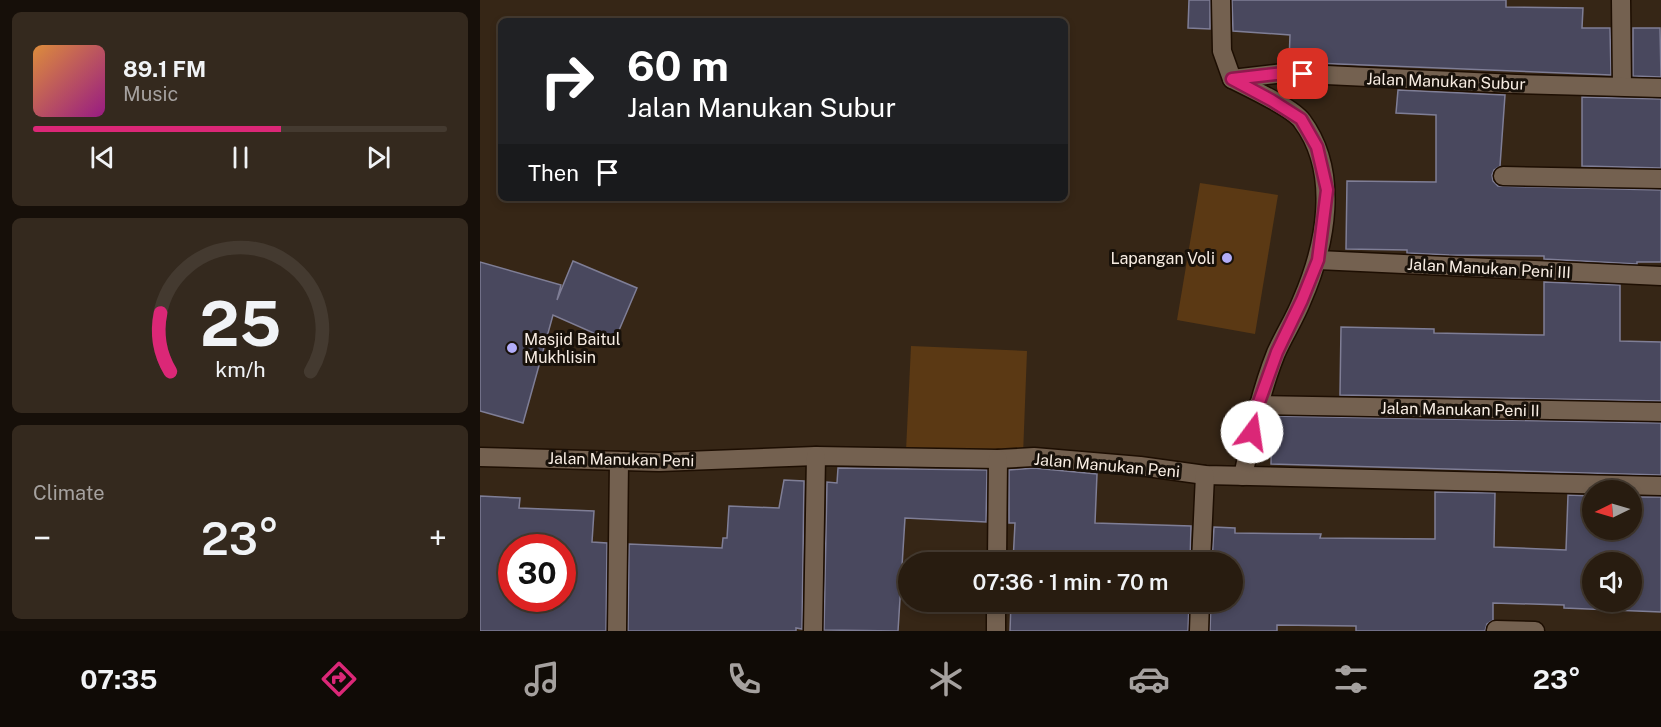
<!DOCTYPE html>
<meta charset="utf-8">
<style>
body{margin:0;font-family:"Public Sans",sans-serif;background:#34291e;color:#f1f3f6;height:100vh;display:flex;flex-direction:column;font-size:22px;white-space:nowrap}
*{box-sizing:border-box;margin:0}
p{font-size:20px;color:#a5a19f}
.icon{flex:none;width:33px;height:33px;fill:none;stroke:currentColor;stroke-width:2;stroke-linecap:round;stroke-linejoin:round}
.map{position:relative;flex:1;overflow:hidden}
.side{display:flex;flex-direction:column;gap:12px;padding:12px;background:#160f09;width:480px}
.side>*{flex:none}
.banner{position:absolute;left:18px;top:18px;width:570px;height:183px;border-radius:9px;box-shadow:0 3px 9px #0003,0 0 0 2px #443a30;background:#202124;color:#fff;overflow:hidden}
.needle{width:39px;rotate:265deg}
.controls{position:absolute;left:1102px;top:480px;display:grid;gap:12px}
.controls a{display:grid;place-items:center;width:60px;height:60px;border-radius:50%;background:#281c10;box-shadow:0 3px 9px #0003,0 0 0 2px #443a30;font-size:30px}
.speed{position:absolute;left:18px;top:534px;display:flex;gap:12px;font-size:30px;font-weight:700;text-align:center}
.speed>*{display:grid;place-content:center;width:78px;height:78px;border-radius:50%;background:#281c10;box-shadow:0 3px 9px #0003,0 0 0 2px #443a30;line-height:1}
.speed .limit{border:9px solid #d22;background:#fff;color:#111}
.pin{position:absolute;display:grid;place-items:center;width:51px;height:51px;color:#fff;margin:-26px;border-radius:12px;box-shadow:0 3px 9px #0006}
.me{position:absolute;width:66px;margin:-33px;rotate:14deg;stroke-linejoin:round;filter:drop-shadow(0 0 4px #0008)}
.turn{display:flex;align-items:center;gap:21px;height:126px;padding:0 30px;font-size:27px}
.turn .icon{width:78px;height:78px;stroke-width:2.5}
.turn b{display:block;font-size:42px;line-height:51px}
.then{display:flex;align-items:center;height:57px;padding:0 30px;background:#0003;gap:12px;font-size:22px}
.big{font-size:45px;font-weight:600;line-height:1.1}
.side .widget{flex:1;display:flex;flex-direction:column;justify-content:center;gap:9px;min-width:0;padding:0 21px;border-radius:9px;background:#34291e}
.side .dial{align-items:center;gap:0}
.dial svg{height:156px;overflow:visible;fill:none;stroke:#443a30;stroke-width:7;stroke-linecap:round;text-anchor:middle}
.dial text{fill:#f1f3f6;stroke:none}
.song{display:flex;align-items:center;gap:18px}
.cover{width:72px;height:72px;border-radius:9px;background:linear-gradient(135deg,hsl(30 70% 55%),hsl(310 70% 35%))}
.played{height:6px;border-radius:3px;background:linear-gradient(90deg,#db2777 60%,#443a30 60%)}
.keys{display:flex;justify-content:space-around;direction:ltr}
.heat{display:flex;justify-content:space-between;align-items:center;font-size:33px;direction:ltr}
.trip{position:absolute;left:418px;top:552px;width:345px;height:60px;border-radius:30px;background:#281c10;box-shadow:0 3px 9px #0003,0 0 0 2px #443a30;font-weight:600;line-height:60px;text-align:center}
.dock{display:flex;height:96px;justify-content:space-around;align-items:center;background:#100b06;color:#a5a19f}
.dock .icon{width:42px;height:42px}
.dock .selected{color:#db2777}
.dock b{font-size:27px;color:#f1f3f6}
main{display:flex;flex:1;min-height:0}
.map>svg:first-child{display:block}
</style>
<main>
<section class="side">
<div class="widget">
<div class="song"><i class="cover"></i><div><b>89.1 FM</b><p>Music</p></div></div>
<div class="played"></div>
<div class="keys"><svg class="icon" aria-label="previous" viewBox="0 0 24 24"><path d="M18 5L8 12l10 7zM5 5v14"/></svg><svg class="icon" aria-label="pause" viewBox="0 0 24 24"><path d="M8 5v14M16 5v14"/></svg><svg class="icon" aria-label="next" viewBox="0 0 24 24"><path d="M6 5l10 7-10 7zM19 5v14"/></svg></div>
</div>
<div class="widget dial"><svg viewBox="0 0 100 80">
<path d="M14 69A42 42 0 1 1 86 69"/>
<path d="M14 69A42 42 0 0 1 9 39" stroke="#db2777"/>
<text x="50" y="56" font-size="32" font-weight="700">25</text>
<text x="50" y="72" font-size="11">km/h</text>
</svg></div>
<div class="widget"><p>Climate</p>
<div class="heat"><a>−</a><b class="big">23°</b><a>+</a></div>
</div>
</section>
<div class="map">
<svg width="1181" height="631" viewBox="0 0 1181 631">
<rect width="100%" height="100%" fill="#362616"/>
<g fill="#5b3914">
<polygon points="720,183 798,195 775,334 697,320"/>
<polygon points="431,346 547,351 543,455 426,451"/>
</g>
<g fill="#49485e" stroke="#7f7e96" stroke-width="1.5" fill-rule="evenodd">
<polygon points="709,0 730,0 730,29 708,28"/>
<polygon points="752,0 1026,0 1026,7 1103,8 1102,28 1130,28 1131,75 809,62 810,35 753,31"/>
<polygon points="1153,28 1180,28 1181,77 1153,76"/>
<polygon points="918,90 1025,95 1020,166 1014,170 1012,175 1013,181 1018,186 1181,190 1181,262 1157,262 1157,264 1064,259 1064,256 969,255 927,253 927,250 866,249 867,181 956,182 956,115 916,113"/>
<polygon points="1102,97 1181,99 1181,168 1102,166"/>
<polygon points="93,261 157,288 134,342 73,315 43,423 0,411 0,262 81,285 77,300"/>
<polygon points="1064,282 1140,285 1140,341 1181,342 1181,401 860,395 861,327 954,329 954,333 1064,335"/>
<polygon points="792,416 1181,423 1181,475 791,464"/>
<polygon points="358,468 507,470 506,522 425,518 418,631 344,630 347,482 357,483"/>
<polygon points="554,468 617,474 615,523 711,526 710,562 533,562 535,523 529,523 529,470"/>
<polygon points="304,480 324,481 322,629 316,628 316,631 148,631 149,544 242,548 243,538 247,538 249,506 299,508"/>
<path d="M955,492L1015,493L1014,547L1086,550L1088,495L1113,496V530H1152V497H1181V612L1084,608V605L1013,603V620L1007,624L1005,631H876V626L797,625V631H730L731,602H753V562H732L734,527L755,528V533L841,534L840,538L955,539ZM1113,562H1152V602H1113Z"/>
<path d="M0,496L40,498L39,508L114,511L112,542L127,543L126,631H0ZM32,548H82V598H32Z"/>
<polygon points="531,602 709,602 708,631 530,631"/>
</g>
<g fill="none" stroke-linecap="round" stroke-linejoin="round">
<g stroke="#1d0e02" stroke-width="21">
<polyline id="lane" points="1016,630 1055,631"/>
</g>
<g stroke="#1d0e02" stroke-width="21">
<g id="street">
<path d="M741,0L742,51L752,79C768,87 813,108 822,121C860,172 846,245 822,300C815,318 804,335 796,353C780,393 772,434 763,476"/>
<polyline points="1141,0 1142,86"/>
<polyline points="752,79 804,73 1036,84 1181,88"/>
<polyline points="1023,176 1181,179"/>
<polyline points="838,260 1181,276"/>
<polyline points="778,405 1181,412"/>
<polyline points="0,457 179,462 336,456 518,459 554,457 660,466 725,475 1181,486"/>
<polyline points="517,562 518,459"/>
<polyline points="721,562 725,475"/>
<polyline points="137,631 139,461"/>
<polyline points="333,631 336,456"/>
<polyline points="516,631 516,602"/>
<polyline points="719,631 720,602"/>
</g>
</g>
<use href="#lane" stroke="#746150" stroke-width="18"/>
<use href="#street" stroke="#746150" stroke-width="18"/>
</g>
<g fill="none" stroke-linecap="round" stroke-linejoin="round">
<g stroke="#8e194d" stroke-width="15">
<polyline id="route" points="772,432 778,405 797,352 822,300 838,260 847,190 837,147 821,119 791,100 752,79 804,73 823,74"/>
</g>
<use href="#route" stroke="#db2777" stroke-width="10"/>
</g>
<g fill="#b2adf9" stroke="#18110a" stroke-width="2">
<circle cx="747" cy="258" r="6"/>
<circle cx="32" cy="348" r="6"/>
</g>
<g text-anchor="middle" stroke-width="6" stroke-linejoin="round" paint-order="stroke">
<g font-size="16" fill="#f8ede3" stroke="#18110a">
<text transform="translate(966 81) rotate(2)" y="6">Jalan Manukan Subur</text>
<text transform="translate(1009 268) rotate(3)" y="6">Jalan Manukan Peni III</text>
<text transform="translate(980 409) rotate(1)" y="6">Jalan Manukan Peni II</text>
<text transform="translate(141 459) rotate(1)" y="6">Jalan Manukan Peni</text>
<text transform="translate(627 465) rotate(5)" y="6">Jalan Manukan Peni</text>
</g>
<g font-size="16" fill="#f8ede3" stroke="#18110a" text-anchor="end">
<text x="735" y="264">Lapangan Voli</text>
<text x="44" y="345" text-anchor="start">Masjid Baitul<tspan x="44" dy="18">Mukhlisin</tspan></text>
</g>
</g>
</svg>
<div class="controls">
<a><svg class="needle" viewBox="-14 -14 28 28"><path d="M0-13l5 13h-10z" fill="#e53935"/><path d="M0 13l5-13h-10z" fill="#a5a19f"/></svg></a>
<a><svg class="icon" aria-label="sound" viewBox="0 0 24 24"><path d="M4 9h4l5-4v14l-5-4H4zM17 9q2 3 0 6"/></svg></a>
</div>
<div class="speed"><div class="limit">30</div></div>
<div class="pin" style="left:823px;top:74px;background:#d93025"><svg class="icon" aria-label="arrive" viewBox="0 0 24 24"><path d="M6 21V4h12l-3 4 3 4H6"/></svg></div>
<svg class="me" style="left:772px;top:432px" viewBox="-20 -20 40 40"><circle r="19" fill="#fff"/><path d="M0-13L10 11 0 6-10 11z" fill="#db2777"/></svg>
<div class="trip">07:36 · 1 min · 70 m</div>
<div class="banner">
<div class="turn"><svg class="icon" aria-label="right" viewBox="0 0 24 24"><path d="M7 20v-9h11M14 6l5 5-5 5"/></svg><div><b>60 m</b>Jalan Manukan Subur</div></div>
<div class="then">Then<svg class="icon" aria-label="arrive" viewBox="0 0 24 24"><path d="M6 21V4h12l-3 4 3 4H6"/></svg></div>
</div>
</div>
</main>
<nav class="dock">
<b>07:35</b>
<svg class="icon selected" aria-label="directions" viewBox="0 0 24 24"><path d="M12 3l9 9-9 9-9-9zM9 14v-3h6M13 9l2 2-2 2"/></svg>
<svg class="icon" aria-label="music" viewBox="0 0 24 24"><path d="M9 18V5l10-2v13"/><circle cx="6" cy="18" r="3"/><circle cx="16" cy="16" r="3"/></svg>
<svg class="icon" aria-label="phone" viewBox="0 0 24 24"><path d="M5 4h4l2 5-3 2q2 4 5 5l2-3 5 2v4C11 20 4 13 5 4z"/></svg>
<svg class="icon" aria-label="climate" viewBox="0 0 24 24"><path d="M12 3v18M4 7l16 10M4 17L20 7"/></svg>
<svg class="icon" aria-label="car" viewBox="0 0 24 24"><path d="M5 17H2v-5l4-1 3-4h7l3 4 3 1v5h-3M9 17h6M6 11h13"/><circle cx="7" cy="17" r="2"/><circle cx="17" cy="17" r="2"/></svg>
<svg class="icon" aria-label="filters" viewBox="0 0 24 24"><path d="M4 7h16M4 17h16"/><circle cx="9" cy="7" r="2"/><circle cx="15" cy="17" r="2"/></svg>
<b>23°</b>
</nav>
